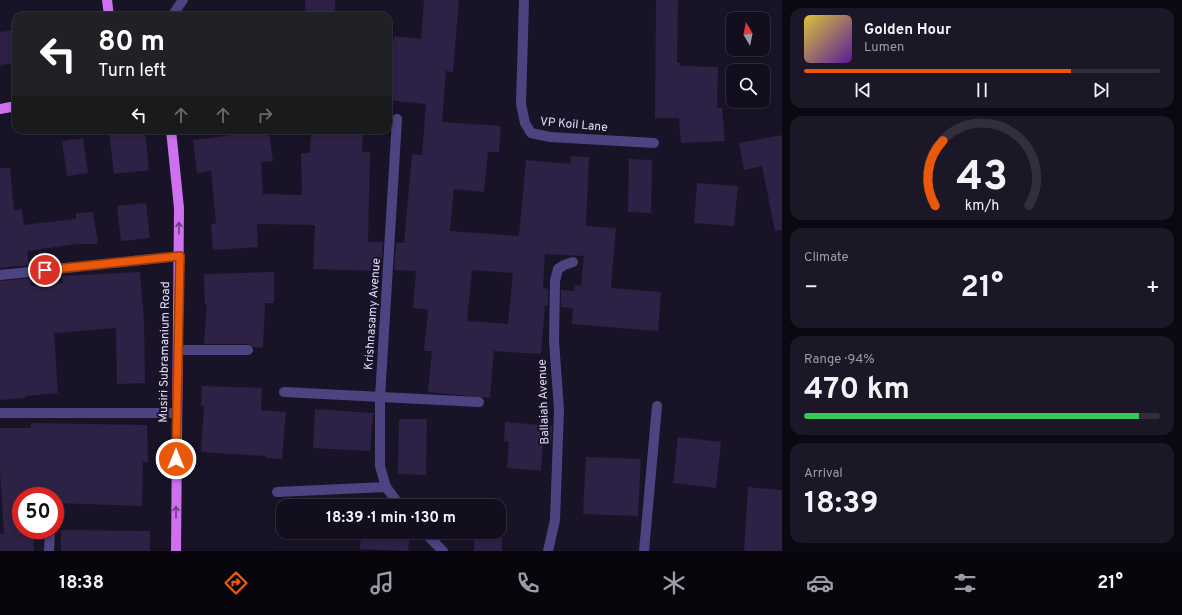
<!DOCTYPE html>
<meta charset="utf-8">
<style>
body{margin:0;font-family:Overpass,sans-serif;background:#1c1726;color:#f1f3f6;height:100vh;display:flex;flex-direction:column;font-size:15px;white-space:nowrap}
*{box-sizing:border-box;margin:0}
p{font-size:13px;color:#9d9ca4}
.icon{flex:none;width:22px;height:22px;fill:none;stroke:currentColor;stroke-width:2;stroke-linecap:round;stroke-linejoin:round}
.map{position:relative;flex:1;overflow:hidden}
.drawer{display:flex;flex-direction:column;gap:8px;padding:8px;background:#0a0810;width:400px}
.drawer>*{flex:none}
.top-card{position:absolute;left:12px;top:12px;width:380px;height:122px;border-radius:12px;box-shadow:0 2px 6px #0003,0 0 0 1px #322e3b;background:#202124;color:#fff;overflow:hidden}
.needle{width:26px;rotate:350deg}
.buttons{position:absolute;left:726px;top:12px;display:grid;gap:8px}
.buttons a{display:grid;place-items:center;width:44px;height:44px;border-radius:8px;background:#130e1d;box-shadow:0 2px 6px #0003,0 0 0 1px #322e3b;font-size:20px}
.speed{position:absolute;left:12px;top:487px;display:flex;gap:8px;font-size:20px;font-weight:700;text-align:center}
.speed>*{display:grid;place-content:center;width:52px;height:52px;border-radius:50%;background:#130e1d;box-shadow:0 2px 6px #0003,0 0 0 1px #322e3b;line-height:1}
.speed .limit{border:6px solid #d22;background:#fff;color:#111}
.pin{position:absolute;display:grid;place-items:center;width:34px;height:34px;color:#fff;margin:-17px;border:2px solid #fff;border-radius:50%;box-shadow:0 1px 4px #0007}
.me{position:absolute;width:44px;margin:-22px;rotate:0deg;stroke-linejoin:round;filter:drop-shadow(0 0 3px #0008)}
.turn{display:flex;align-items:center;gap:14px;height:84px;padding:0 20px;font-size:18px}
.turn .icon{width:52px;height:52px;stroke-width:2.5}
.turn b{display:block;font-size:28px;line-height:34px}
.lanes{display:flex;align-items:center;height:38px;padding:0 20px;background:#0003;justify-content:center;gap:20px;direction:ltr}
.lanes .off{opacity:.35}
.big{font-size:30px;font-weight:700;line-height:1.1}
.drawer .widget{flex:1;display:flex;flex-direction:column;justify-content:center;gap:6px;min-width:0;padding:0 14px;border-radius:12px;background:#1c1726}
.drawer .dial{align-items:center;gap:0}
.dial svg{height:104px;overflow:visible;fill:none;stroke:#322e3b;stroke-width:7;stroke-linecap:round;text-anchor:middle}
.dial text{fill:#f1f3f6;stroke:none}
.song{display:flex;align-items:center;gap:12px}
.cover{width:48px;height:48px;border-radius:6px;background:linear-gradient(135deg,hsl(50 70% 55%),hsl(270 70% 35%))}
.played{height:4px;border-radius:2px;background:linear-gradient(90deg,#ea580c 75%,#322e3b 75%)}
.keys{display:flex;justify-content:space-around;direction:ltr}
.heat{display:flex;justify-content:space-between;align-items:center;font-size:22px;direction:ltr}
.charge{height:6px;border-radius:3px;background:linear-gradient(90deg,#34c759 94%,#322e3b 0)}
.trip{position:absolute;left:276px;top:499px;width:230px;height:40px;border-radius:12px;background:#130e1d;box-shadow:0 2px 6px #0003,0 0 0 1px #322e3b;font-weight:700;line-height:40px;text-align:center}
.tab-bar{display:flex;height:64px;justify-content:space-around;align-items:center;background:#08060c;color:#9d9ca4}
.tab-bar .icon{width:28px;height:28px}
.tab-bar .on{color:#ea580c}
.tab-bar b{font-size:18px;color:#f1f3f6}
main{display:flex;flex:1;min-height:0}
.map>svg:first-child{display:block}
</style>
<main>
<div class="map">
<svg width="782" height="551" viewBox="0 0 782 551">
<rect width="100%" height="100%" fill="#191327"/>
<g fill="#2d2146" fill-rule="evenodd">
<polygon points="305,0 335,0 335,16 306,16"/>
<path d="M424,0H459L453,72L446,71L442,122L501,126L499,152H488L484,192L454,189L450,231L519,236L526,160L570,164L571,156L589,157L586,226L616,228L611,288L661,292L658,331L572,324L573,308L561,307V290L574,291L575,285L581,286L584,256L545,254L543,288L548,289V306L545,305L541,354L494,351L490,398L428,392L432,351H424L428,310L413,308L416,271L394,270L396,243H404L412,154L422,155L426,104L388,100L394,36L421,39ZM472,270L513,273L508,324L467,321Z"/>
<polygon points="656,0 678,0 677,63 680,63 680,66 718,67 717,108 722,108 725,141 681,143 679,118 655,118"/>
<polygon points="16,30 16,63 0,65 0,32"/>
<polygon points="126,130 145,130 149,170 114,174 109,132"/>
<polygon points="269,130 273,161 261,162 263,194 302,195 301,153 310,153 311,130 363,130 362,152 370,152 368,242 383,242 381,271 313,269 315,225 257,224 258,247 213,250 211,224 216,224 211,171 197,173 193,140"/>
<polygon points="782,135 782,230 775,231 762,166 744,170 739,143"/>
<polygon points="83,138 88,173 67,176 62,141"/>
<polygon points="629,159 652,160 651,213 628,212"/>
<polygon points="0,168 10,168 14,210 22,209 24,225 76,219 76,213 93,212 98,244 78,244 27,251 29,265 0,268"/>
<polygon points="697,183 738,186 734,226 694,223"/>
<polygon points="146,203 150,238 121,241 117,206"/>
<polygon points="140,272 144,321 145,383 117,384 116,328 54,333 58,393 26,396 26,398 0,400 0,281 30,278 31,286 63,283 62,276"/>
<polygon points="274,272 274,303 265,303 263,348 254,347 248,344 204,344 207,305 205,305 204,274"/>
<polygon points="202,386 262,388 261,410 286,412 282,459 265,458 266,456 201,452 204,406 201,406"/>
<polygon points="315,409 373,413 370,451 313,448"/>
<polygon points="399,419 427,419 426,475 398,474"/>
<polygon points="505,422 552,426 551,445 543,444 541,471 507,468 509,442 504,441"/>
<polygon points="31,423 147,425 148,462 143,462 142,506 55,503 55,496 21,496 21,533 33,532 34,551 0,551 0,534 4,534 0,471 0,428 31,428"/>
<polygon points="678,437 721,442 716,488 673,483"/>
<polygon points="586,457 641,459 638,516 583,514"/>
<polygon points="748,487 782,490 782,551 744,551"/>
<polygon points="61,530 150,531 150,551 61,551"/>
<polygon points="361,532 410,532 408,551 360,549"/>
<rect x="474" y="532" width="28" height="19"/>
</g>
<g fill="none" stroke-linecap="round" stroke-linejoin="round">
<g stroke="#4d4381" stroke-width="10">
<polyline points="524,0 521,104 525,123 531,133 550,137 654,143"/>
<polyline points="172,16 183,0"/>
<polyline points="397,119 380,397 380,466 386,487 400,506"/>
<polyline points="0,275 180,256"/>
<polyline points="178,350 248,350"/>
<polyline points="284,392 479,402"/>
<polyline points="0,413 176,413"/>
<polyline points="277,492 386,487"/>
<polyline points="424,532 443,551"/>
<polyline points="49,551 50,530"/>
<polyline points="548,551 555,520 559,410 554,341 555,281 558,269 564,265 573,262"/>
<polyline points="644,551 657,406"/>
</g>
<g stroke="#ce71ef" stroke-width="10">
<polyline points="107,0 109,16"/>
<polyline points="0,109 16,106"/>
<polyline points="171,130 179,208 176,551"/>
</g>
</g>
<defs><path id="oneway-shaft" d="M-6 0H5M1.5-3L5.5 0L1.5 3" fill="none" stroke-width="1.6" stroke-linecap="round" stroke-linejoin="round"/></defs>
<g stroke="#6a3d81">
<use href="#oneway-shaft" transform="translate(179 228) rotate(-90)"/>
<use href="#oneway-shaft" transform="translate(176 512) rotate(-90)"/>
</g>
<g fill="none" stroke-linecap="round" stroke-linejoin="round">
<g stroke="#983908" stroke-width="10">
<polyline id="route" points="45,270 180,256 176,459"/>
</g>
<use href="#route" stroke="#ea580c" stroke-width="7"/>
</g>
<g text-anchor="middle" stroke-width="4" stroke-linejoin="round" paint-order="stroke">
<g font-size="12" fill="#e4ddfb" stroke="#191327">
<text transform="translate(574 124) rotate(5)" y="4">VP Koil Lane</text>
<text transform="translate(372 314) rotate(-86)" y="4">Krishnasamy Avenue</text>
<text transform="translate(164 352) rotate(-89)" y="4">Musiri Subramanium Road</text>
<text transform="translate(543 402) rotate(-92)" y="4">Ballaiah Avenue</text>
</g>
</g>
</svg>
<div class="buttons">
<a><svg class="needle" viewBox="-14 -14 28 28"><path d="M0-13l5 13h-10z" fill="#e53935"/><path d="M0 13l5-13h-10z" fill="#9d9ca4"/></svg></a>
<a><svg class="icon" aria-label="search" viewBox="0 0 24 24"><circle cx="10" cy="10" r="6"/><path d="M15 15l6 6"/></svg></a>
</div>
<div class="speed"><div class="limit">50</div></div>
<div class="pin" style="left:45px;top:270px;background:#d93025"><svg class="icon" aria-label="arrive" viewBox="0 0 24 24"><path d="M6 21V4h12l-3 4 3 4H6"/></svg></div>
<svg class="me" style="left:176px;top:459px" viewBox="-20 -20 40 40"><circle r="17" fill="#ea580c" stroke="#fff" stroke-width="3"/><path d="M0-11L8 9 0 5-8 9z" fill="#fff"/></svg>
<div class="trip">18:39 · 1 min · 130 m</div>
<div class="top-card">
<div class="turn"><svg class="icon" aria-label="left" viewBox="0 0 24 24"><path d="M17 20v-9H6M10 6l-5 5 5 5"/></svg><div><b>80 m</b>Turn left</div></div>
<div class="lanes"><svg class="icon" aria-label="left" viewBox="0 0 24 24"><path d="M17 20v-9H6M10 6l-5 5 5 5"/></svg><svg class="icon off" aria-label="ahead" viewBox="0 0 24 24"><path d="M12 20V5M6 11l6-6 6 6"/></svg><svg class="icon off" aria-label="ahead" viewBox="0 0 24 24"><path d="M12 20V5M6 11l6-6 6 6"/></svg><svg class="icon off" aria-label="right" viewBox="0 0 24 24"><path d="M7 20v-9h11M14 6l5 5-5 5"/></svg></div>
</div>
</div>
<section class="drawer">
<div class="widget">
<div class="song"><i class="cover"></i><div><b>Golden Hour</b><p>Lumen</p></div></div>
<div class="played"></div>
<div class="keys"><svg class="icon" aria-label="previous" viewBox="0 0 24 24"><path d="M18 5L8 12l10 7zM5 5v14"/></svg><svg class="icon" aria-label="pause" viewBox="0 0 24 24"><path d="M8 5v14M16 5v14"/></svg><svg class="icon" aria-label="next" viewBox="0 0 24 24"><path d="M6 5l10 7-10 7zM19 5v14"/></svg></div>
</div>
<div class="widget dial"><svg viewBox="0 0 100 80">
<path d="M14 69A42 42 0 1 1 86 69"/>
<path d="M14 69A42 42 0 0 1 20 19" stroke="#ea580c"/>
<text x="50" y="56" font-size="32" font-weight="700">43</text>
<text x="50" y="72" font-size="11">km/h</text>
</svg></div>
<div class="widget"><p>Climate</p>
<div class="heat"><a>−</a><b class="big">21°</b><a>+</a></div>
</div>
<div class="widget"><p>Range · 94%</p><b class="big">470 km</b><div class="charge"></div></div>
<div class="widget"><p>Arrival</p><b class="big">18:39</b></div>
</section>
</main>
<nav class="tab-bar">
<b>18:38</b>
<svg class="icon on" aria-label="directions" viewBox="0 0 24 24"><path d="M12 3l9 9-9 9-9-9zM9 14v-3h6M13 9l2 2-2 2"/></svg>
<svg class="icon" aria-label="music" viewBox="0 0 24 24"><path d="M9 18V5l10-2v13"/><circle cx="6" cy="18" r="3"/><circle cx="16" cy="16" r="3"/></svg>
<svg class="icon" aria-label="phone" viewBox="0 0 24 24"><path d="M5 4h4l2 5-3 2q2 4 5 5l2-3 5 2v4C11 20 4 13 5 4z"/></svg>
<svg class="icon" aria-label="climate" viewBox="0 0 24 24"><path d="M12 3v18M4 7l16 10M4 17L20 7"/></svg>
<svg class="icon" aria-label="car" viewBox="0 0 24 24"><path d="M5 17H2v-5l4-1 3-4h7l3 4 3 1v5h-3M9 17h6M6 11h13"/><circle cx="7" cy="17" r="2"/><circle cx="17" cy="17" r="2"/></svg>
<svg class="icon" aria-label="filters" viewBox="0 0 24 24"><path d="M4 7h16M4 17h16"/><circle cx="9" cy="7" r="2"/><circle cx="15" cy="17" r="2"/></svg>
<b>21°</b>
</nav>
